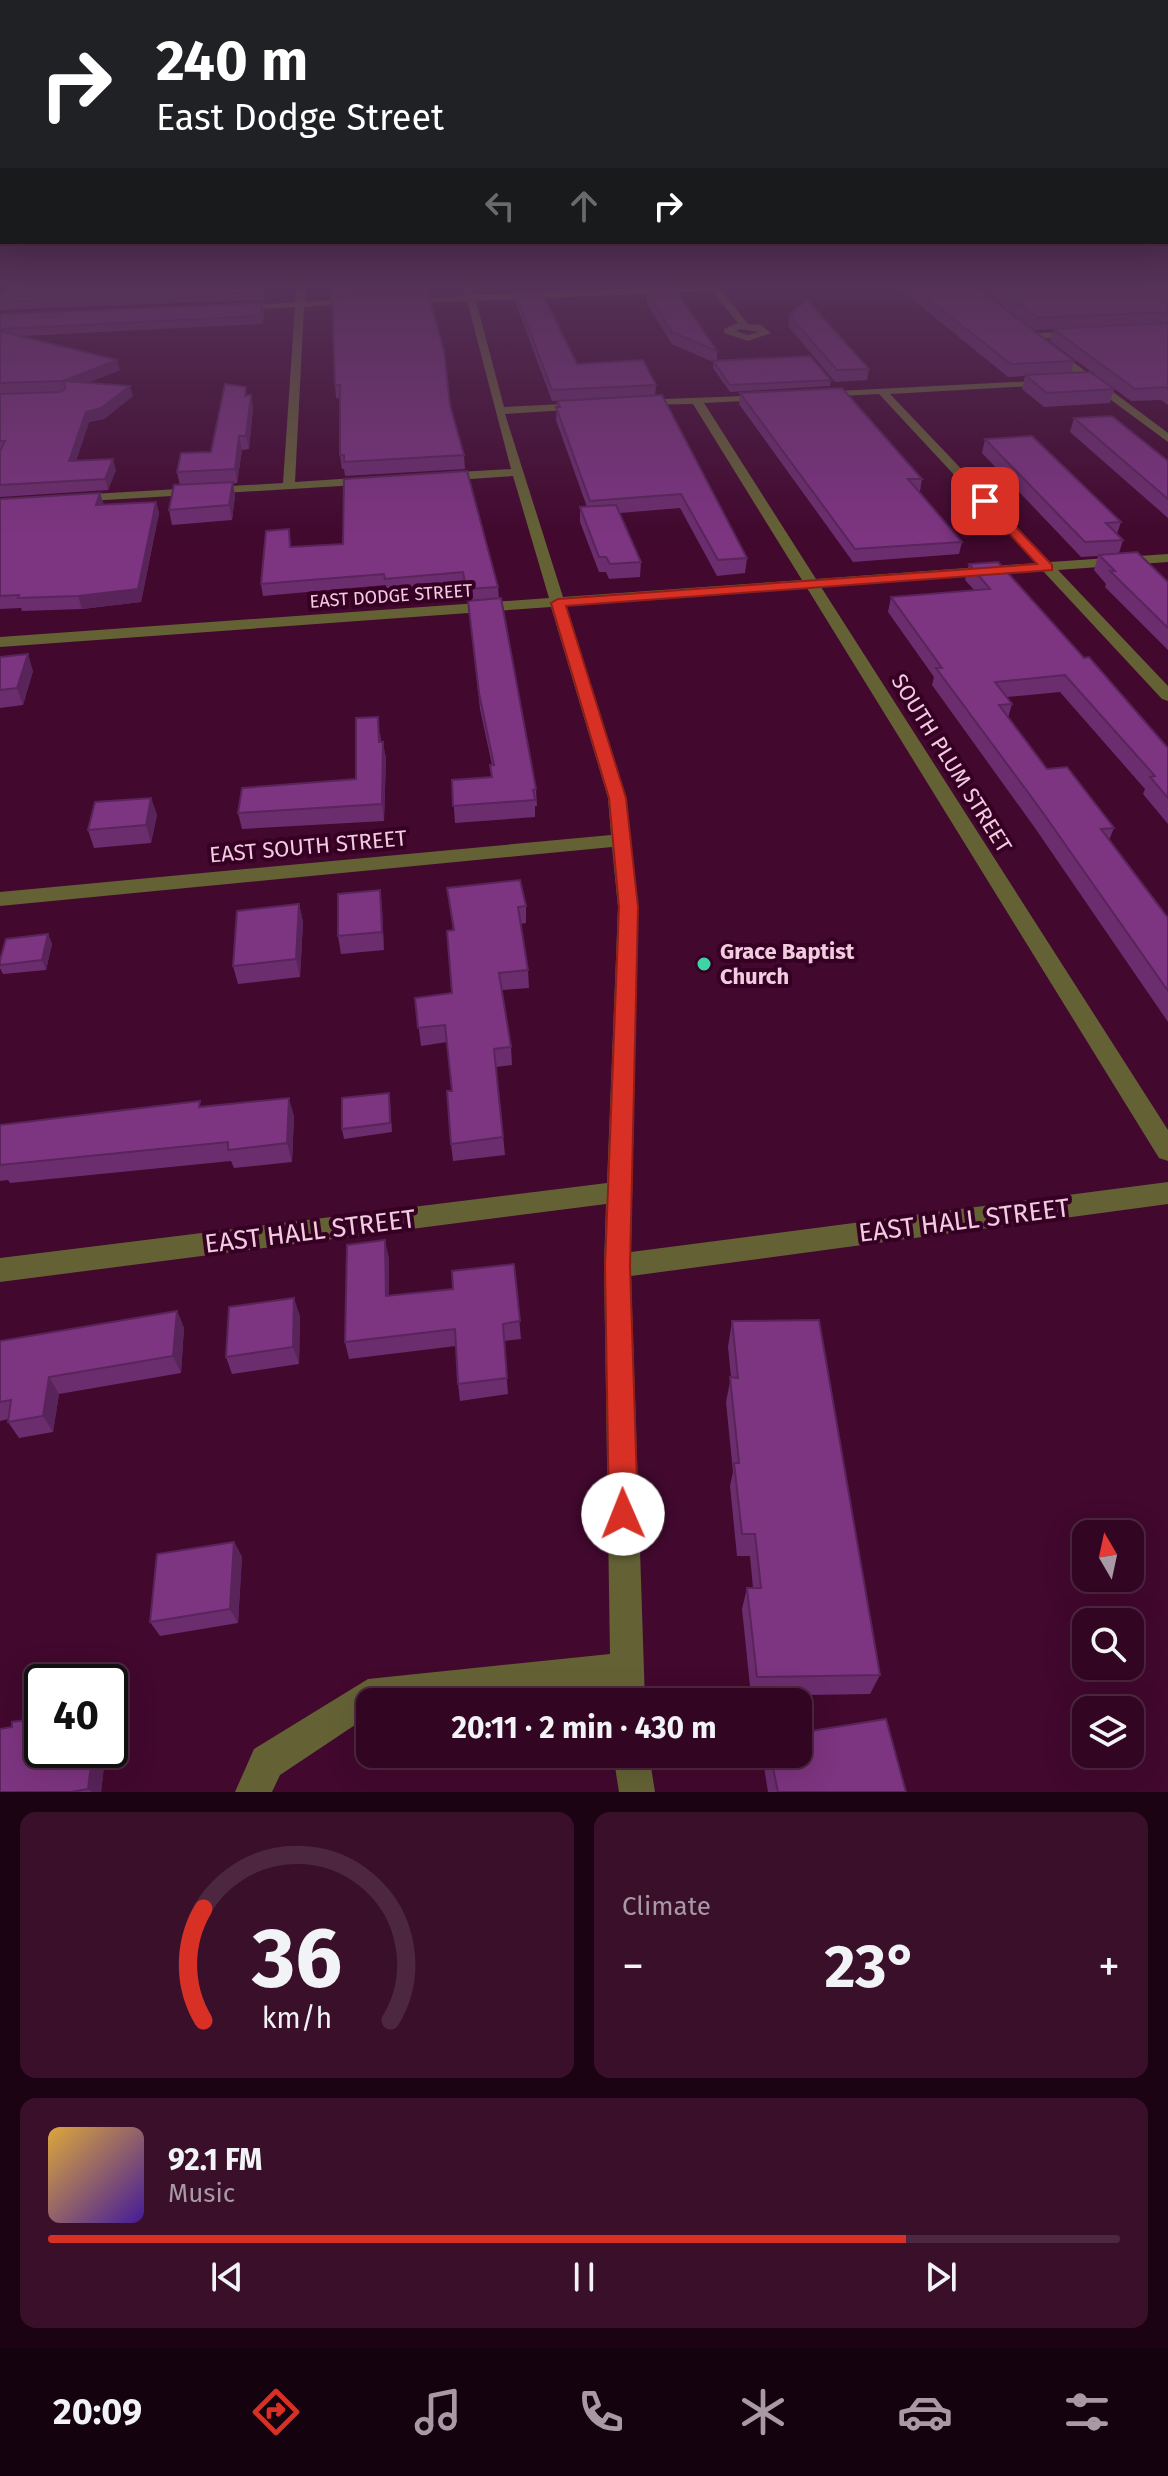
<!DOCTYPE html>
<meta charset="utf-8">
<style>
body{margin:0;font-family:"Fira Sans",sans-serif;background:#3a0f2a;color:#f1f3f6;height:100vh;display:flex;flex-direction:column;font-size:30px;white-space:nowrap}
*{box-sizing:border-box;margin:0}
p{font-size:26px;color:#a899a5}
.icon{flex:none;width:44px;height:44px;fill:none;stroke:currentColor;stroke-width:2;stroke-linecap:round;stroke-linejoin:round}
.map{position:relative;height:1792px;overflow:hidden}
.details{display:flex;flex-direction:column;gap:20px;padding:20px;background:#1c0313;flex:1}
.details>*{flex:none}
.guide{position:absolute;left:0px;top:0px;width:1168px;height:244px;box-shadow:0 8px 32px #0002,0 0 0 2px #4d2740;background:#202124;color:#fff;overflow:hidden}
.needle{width:52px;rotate:351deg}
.fabs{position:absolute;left:1072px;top:1520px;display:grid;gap:16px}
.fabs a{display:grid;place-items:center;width:72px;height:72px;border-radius:16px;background:#320622;box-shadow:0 8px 32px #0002,0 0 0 2px #4d2740;font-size:40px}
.speed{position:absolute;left:24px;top:1664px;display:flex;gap:16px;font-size:40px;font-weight:700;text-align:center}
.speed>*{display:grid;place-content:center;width:104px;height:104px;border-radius:50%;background:#320622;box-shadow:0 8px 32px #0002,0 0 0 2px #4d2740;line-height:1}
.speed .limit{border:4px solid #111;border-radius:12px;background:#fff;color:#111}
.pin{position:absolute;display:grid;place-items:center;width:68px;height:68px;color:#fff;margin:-34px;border-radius:16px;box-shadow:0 4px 12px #0006}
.me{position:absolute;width:88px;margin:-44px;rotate:359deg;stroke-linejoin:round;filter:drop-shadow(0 0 6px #0008)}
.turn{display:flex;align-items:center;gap:28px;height:168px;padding:0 24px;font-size:36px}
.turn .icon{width:104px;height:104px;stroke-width:2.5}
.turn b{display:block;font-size:56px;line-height:68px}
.lanes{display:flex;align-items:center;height:76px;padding:0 24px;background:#0003;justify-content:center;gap:40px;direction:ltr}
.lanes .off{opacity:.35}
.big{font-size:60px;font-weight:700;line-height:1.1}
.details .tile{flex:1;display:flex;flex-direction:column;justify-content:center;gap:12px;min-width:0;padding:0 28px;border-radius:16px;background:#3a0f2a}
.details .dial{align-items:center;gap:0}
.dial svg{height:208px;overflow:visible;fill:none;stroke:#4d2740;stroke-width:7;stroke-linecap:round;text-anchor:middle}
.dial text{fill:#f1f3f6;stroke:none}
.song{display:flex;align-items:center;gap:24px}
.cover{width:96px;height:96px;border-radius:12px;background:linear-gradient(135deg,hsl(40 70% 55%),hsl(260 70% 35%))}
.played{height:8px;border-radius:4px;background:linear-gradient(90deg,#d93025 80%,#4d2740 80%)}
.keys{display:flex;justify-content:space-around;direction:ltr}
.heat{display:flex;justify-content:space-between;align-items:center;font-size:44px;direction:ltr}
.details .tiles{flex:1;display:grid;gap:20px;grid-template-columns:1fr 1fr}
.tile:last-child{grid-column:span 2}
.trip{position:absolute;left:356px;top:1688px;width:456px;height:80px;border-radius:16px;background:#320622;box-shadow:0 8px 32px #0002,0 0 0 2px #4d2740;font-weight:700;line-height:80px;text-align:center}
.menu{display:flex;height:128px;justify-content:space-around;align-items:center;background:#14020e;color:#a899a5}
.menu .icon{width:56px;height:56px}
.menu .selected{color:#d93025}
.menu b{font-size:36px;color:#f1f3f6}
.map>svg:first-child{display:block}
</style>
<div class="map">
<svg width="1168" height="1792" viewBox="0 0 1168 1792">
<rect width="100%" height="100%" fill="#42082e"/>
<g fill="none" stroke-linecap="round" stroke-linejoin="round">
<g fill="#646235" fill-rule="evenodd">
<polygon points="297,285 305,285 305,301 358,299 363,302 304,307 295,482 370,477 376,481 374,484 71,502 69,499 75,495 283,483 295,307 239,310 234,307 295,302"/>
<path d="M463,285H471L474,295L717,285L748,324L761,325L771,333L748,341L724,333V329L738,323L712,291L476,301L504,407L582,403L588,406L582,409L505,414L563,597L802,580L693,404L634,405L633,403L638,400L770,395L771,397L766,400L704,403L816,579L1036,563L879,394L822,397L817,394L818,392L1054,380V384L1050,385L890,394L1050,562L1168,554V562L1058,570L1168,686V701L1162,699L1043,571L821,587L1168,1130V1161L1159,1158L807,588L566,606L626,798L638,907L631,1252L1168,1182V1204L631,1276L645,1702H611L610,1688L476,1702H370V1715L280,1775L272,1792H235L254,1749L368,1679L610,1654L604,1266L606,1204L0,1282V1258L607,1183L618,907L612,847L0,906V892L611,835L608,798L551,607L0,647V637L549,598L513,476L442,481L436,477L442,473L511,469L467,301L402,304L397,301L465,296ZM740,329L759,332L748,335L736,331Z"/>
<polygon points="1079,332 1076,337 1032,339 1027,336 1032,333"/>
<polygon points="1049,350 1057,350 1168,433 1168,442 1049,354"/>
<polygon points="613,1754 649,1754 655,1792 619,1792"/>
</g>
</g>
<g fill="#6c2d6f">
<polygon points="266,285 265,300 0,310 0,295"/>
<polygon points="426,285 450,405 464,455 465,469 345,476 344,469 342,469 340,455 340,398 336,398 335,385 332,288"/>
<polygon points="509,285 536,285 536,289 511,290"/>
<polygon points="895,285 973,285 1074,361 1071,373 1114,389 1110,403 1044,407 1022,389 1025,376 1008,377"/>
<polygon points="975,285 1168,285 1168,405 1161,400 1131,401 1050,341 1053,329 1035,330"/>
<polygon points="515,292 577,364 656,385 655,396 747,558 745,573 717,576 680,508 620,513 641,562 640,577 609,579 606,572 599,572 580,522 580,507 587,507 556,420 557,401 552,401 515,301"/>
<polygon points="647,292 717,351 717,361 831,380 830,386 730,392 713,368 713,362 672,344 647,304"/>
<polygon points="264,311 263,324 22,336 120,370 87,383 133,396 104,419 89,422 76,461 116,470 108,490 0,497 0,314"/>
<polygon points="789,315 869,369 867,380 835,382 788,326"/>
<polygon points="740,393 922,479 920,491 918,491 962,542 959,554 853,562 739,404"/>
<polygon points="251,395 253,408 249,449 242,450 237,483 233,483 235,496 232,520 172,525 169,510 180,485 177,472 211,452 247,396"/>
<polygon points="1074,418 1168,461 1168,518 1070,432"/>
<polygon points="985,439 1121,522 1117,534 1123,540 1119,553 1168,582 1168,650 1105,587 1106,584 1094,570 1098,556 1081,557 982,453"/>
<polygon points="344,479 498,587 499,599 536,789 537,806 535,806 535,817 455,823 452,780 491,777 492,765 480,709 468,601 466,601 464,583 386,590 386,585 263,596 261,584 289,529 291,547 343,544"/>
<polygon points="0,499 103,505 156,502 159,513 141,602 82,609 22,611 21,608 0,609"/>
<polygon points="969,564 1084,658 1168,748 1168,824 1143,794 1145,789 1060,692 1007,697 1012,704 1008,718 1047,769 1114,828 1109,840 1168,918 1168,1022 1035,828 932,685 934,677 888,612 891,597 974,590 965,580"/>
<polygon points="0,657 33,671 23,705 0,708"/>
<polygon points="380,733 381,742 386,758 384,821 242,829 238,813 356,779"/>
<polygon points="151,798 157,815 151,843 94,848 88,830"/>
<polygon points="447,888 526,906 526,923 520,924 528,970 529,988 502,990 511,1047 512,1065 496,1067 505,1155 453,1161 451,1144 452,1091 447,1042 421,1046 415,998 452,993 453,930"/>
<polygon points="299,904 303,922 300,977 238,984 233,966"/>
<polygon points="382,908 384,950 341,954 338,936"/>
<polygon points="48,934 52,944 46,970 3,974 0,968 0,960"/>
<polygon points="390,1102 392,1132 344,1139 342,1129"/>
<polygon points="202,1107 294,1116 292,1162 234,1168 231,1161 10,1183 8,1180 0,1181 0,1125"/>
<polygon points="389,1258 389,1296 453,1289 514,1264 521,1339 504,1341 508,1394 460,1401 458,1384 456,1346 349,1359 345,1342"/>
<polygon points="177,1311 184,1328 181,1373 59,1394 53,1432 19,1438 8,1422 8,1419 0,1421 0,1341"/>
<polygon points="300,1316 299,1364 232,1374 226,1357"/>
<polygon points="732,1321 880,1675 870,1694 751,1696 742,1609 747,1588 753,1588 750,1556 737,1556 730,1486 733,1472 726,1402 731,1377 728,1347"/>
<polygon points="234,1542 242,1557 238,1623 160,1636 150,1622"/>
<polygon points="42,1750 106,1750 101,1792 0,1792"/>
<polygon points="762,1754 798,1754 906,1792 768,1792"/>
</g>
<g fill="#58245a">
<polygon points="117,360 120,370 65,391 63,381"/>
<polygon points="130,386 133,396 104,419 89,422 72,472 69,461 86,412"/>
<polygon points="251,395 253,408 249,449 246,436"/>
<polygon points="239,436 242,450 237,483 235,469"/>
<polygon points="113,459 116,470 108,490 105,479"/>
<polygon points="233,482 235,496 232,520 229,505"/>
<polygon points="100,493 104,505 96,505"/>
<polygon points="156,502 159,513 141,602 82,609 78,596"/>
<polygon points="28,654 33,671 23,705 17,688"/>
<polygon points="383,742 386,758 384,821 382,804"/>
<polygon points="151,798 157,815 151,843 146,825"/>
<polygon points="380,890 382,908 384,950 382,932"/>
<polygon points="299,904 303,922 300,977 296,959"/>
<polygon points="48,934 52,944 46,970 42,960"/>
<polygon points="289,1098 294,1116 292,1162 287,1143"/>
<polygon points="385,1240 389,1258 389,1314 386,1296"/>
<polygon points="294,1298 300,1316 299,1364 293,1347"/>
<polygon points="177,1311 184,1328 181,1373 173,1356"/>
<polygon points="49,1377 59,1394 53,1432 43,1416"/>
<polygon points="234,1542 242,1557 238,1623 230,1609"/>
<polygon points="93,1750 106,1750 101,1792 92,1792 88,1789"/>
</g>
<g fill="#7d3481" stroke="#58245a" stroke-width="2">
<polygon points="8,285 264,285 263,292 0,302 0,295"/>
<polygon points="332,285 426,285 332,288"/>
<polygon points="910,285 973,285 1074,361 1011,364"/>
<polygon points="992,285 1168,285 1168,312 1038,318"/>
<polygon points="541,291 577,364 643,360 656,385 552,390 515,292"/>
<polygon points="676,291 717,351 672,332 647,292"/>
<polygon points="428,293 444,351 450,405 464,455 344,462 344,455 340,455 340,385 335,385 332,297"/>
<polygon points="807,300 869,369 837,370 789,315"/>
<polygon points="262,303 261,316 0,329 0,314"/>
<polygon points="1168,323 1168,389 1165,387 1135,389 1053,329"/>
<polygon points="0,331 117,360 63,381 0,383"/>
<polygon points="810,356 831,380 730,385 713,361"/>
<polygon points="1090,372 1114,389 1047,393 1025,375"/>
<polygon points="64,381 130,386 101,408 86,412 69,461 113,459 105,479 0,485 0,451 5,441 0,441 0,394 60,392 65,389"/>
<polygon points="225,384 246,387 245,396 251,395 246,436 239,436 235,469 177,472 181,453 211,452"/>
<polygon points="842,388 922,479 908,479 962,542 855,549 740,393"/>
<polygon points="662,395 747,558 718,560 681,494 590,501 556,407 560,407 557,401"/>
<polygon points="1112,416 1168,461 1168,499 1074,418"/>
<polygon points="1032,436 1121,522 1106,523 1123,540 1085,542 985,439"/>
<polygon points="467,471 498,587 466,589 463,572 385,579 384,574 261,584 266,531 289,529 290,547 343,544 344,479"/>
<polygon points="233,482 229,505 169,510 174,485"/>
<polygon points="100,493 96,505 156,502 138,589 78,596 18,598 19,595 0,596 0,499"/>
<polygon points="616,505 641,562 610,564 606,557 599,557 580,507"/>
<polygon points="1137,552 1168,582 1168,628 1110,571 1115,571 1099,555"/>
<polygon points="998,562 1084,658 1089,657 1168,748 1168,798 1150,777 1155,776 1065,675 995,682 1012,704 999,705 1047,769 1067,767 1114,828 1101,829 1168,918 1168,991 1041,810 936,668 942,668 891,597 990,589 969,564"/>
<polygon points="501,598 536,789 533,790 535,800 453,806 452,780 492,777 490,765 494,765 479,693 468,601"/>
<polygon points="28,654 17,688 0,690 0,657"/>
<polygon points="378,717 379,742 383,742 382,804 238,813 242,788 356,779 356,718"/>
<polygon points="151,798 146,825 88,830 95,802"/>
<polygon points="520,880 526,906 518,907 528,970 499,973 511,1047 494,1049 503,1137 451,1144 447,1091 452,1091 445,1025 418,1028 415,998 452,993 447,931 454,930 447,888"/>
<polygon points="380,890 382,932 338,936 338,894"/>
<polygon points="299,904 296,959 233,966 237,911"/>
<polygon points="48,934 42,960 0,965 0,960 6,939"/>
<polygon points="389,1093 390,1123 342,1129 342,1098"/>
<polygon points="289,1098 287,1143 228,1150 228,1142 0,1165 0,1125 200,1101 199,1107"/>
<polygon points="385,1240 386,1296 453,1289 452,1271 514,1264 520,1321 503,1324 507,1378 458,1384 455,1329 345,1342 347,1245"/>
<polygon points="294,1298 293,1347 226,1357 229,1307"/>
<polygon points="177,1311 173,1356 49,1377 43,1416 8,1422 11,1400 0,1402 0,1341"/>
<polygon points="819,1320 880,1675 757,1677 747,1588 761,1588 755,1534 742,1534 734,1463 739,1463 730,1377 738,1378 732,1321"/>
<polygon points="234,1542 230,1609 150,1622 157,1554"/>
<polygon points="42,1718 42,1750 93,1750 88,1789 71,1792 0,1792 0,1729 12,1727 12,1722"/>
<polygon points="886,1719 906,1792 778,1792 770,1754 798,1754 798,1733"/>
</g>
<linearGradient id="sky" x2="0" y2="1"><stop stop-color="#240419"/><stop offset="0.53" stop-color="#543257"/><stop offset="1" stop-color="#543257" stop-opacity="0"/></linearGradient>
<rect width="1168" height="536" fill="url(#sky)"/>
<polygon fill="#d93025" stroke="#8d1f18" stroke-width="2" points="981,499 989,499 1052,565 1052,570 566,606 626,798 638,907 630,1266 638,1514 633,1524 623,1528 613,1524 609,1514 605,1266 619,907 609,798 551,603 558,599 1037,564 981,503"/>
<circle fill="#40d4a2" stroke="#360024" stroke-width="3" cx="704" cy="964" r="8"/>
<g text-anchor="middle" stroke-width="8" stroke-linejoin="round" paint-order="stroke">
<g font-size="18" fill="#f1ccdf" stroke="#360024">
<text transform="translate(391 596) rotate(-4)" y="6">EAST DODGE STREET</text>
</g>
<g font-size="22" fill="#f1ccdf" stroke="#360024">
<text transform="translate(952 763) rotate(58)" y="8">SOUTH PLUM STREET</text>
<text transform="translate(308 846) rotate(-5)" y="8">EAST SOUTH STREET</text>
</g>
<g font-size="22" font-weight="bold" fill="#f1ccdf" stroke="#360024" text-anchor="start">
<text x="720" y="959">Grace Baptist<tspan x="720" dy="25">Church</tspan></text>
</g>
<g font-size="26" fill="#f1ccdf" stroke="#360024">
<text transform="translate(964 1220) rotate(-7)" y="9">EAST HALL STREET</text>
<text transform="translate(310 1231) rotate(-7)" y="9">EAST HALL STREET</text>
</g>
</g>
</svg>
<div class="fabs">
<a><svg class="needle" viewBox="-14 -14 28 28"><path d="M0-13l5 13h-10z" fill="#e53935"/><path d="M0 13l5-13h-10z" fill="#a899a5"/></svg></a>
<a><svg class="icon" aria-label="search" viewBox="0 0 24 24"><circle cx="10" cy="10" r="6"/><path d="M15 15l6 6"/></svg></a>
<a><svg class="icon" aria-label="layers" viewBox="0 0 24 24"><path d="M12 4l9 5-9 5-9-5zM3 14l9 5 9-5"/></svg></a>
</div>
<div class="speed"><div class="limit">40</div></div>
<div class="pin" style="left:985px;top:501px;background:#d93025"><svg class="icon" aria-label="arrive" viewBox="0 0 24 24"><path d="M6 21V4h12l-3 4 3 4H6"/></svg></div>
<svg class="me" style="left:623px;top:1514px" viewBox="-20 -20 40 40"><circle r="19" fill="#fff"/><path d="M0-13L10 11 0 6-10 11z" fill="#d93025"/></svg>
<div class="trip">20:11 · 2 min · 430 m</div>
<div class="guide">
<div class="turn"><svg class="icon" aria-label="right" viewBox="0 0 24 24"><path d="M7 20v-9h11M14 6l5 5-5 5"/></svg><div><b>240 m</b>East Dodge Street</div></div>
<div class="lanes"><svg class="icon off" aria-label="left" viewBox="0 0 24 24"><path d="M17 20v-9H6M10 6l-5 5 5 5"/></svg><svg class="icon off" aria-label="ahead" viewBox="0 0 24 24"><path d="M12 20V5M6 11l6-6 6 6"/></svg><svg class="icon" aria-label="right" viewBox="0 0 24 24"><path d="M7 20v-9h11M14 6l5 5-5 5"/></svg></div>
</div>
</div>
<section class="details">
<div class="tiles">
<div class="tile dial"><svg viewBox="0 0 100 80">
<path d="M14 69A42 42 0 1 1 86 69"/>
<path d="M14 69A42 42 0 0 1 14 26" stroke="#d93025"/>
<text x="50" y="56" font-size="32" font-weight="700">36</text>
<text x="50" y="72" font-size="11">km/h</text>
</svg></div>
<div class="tile"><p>Climate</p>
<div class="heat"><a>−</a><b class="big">23°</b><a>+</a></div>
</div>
<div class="tile">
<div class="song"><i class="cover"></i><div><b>92.1 FM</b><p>Music</p></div></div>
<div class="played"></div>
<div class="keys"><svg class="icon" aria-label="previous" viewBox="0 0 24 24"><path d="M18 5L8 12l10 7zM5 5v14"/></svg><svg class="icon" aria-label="pause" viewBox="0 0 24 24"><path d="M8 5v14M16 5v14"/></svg><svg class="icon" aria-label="next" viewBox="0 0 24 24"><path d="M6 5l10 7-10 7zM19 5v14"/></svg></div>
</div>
</div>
</section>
<nav class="menu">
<b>20:09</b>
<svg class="icon selected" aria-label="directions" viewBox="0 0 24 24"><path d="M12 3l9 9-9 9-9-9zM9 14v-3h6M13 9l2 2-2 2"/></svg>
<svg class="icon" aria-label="music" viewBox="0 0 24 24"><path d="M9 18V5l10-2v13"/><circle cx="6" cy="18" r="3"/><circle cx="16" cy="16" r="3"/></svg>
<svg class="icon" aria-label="phone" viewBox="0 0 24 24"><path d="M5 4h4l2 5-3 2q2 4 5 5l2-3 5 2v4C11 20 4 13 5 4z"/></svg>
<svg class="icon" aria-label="climate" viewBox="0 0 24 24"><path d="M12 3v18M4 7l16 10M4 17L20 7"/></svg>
<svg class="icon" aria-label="car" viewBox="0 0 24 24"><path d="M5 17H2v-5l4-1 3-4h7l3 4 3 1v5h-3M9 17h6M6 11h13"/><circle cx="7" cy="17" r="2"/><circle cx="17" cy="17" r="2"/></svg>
<svg class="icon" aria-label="filters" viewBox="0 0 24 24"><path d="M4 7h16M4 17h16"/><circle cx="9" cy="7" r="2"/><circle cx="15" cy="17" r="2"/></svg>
</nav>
